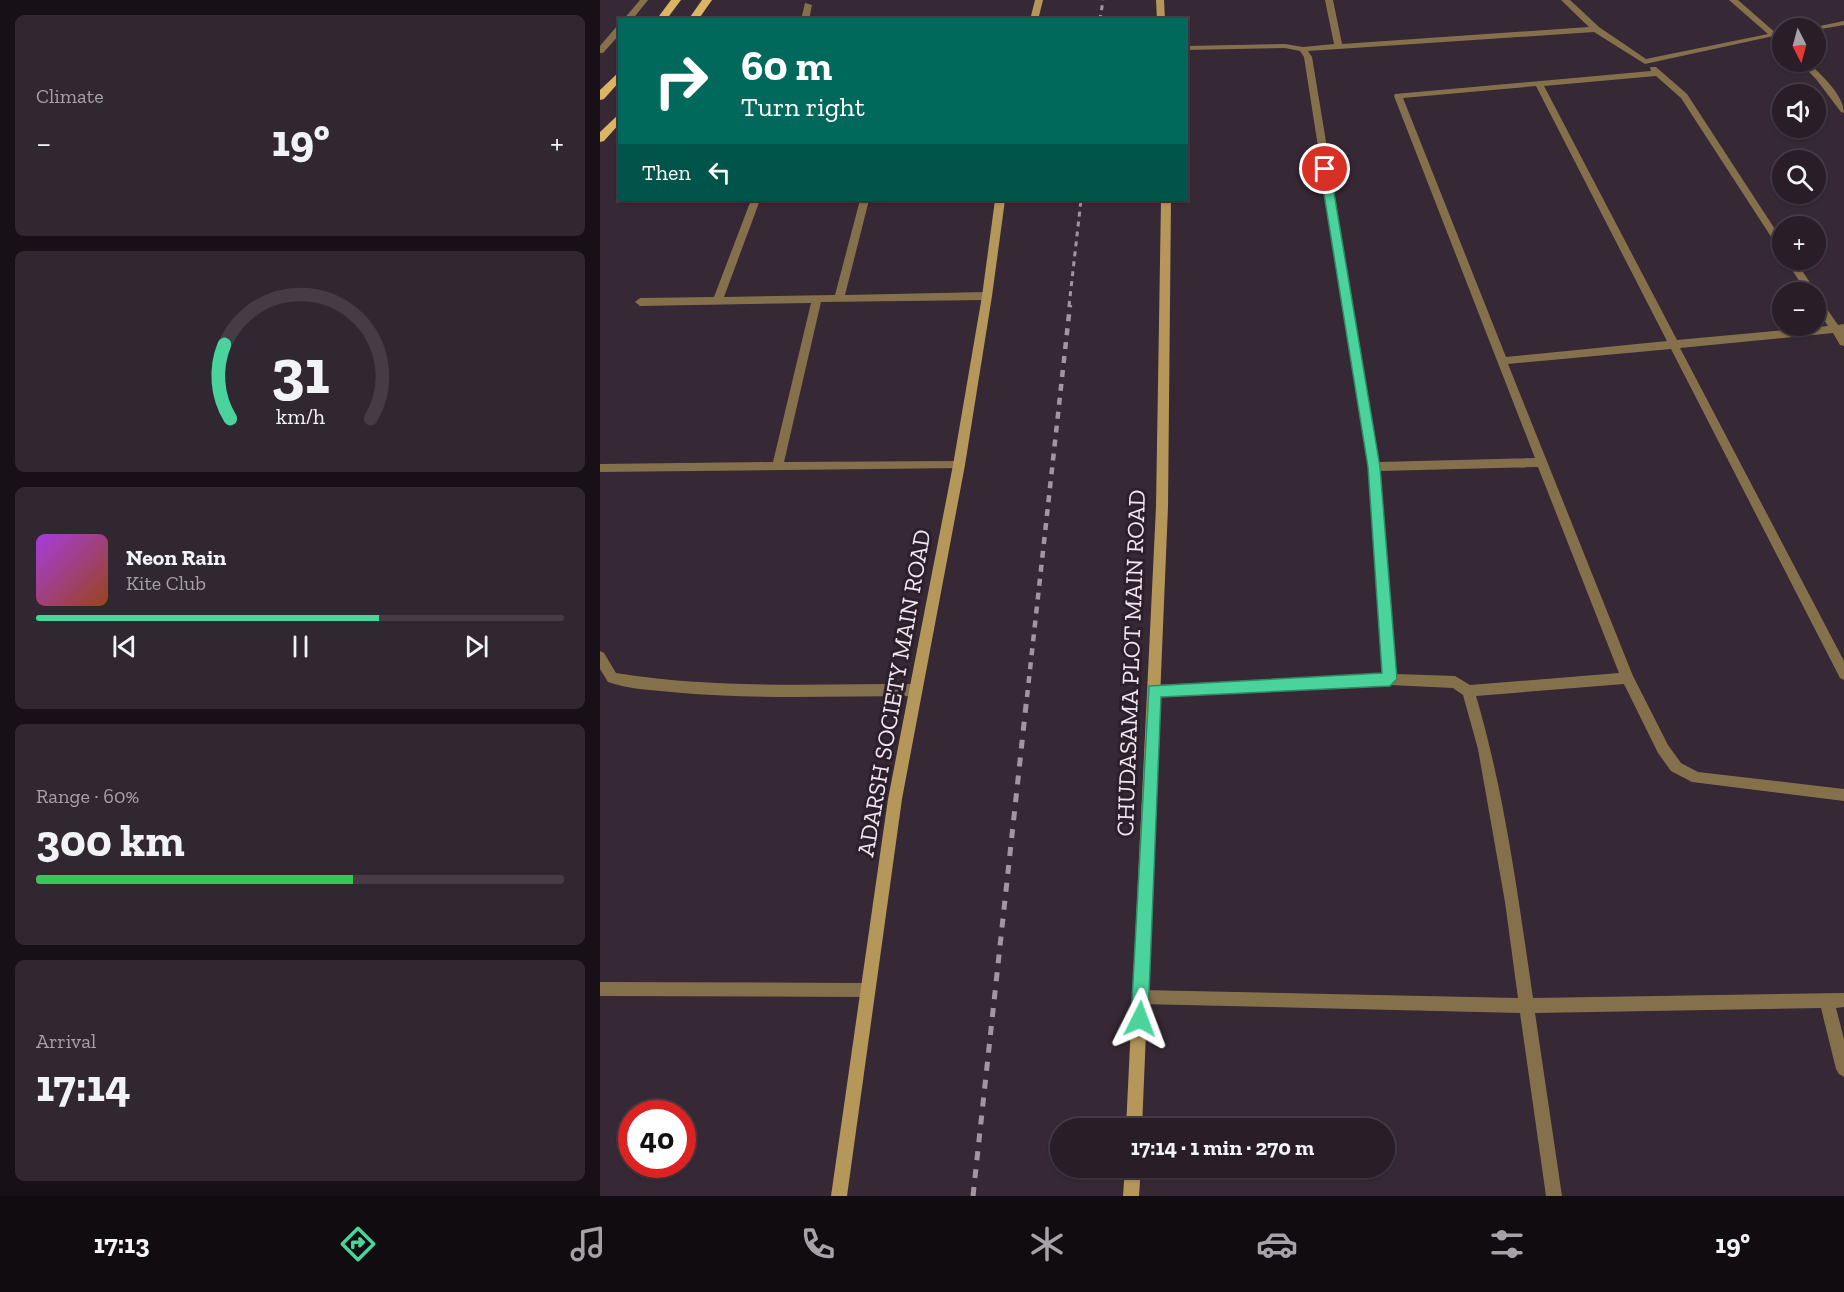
<!DOCTYPE html>
<meta charset="utf-8">
<style>
body{margin:0;font-family:"Zilla Slab",serif;background:#312730;color:#f1f3f6;height:100vh;display:flex;flex-direction:column;font-size:22px;white-space:nowrap}
*{box-sizing:border-box;margin:0}
p{font-size:20px;color:#a5a2a8}
.icon{flex:none;width:33px;height:33px;fill:none;stroke:currentColor;stroke-width:2;stroke-linecap:round;stroke-linejoin:round}
.map{position:relative;flex:1;overflow:hidden}
.details{display:flex;flex-direction:column;gap:15px;padding:15px;background:#171016;width:600px}
.details>*{flex:none}
.banner{position:absolute;left:18px;top:18px;width:570px;height:183px;border-radius:0px;box-shadow:0 2px 4px #0004,0 0 0 2px #453c45;background:#00695c;color:#fff;overflow:hidden}
.needle{width:39px;rotate:174deg}
.controls{position:absolute;left:1172px;top:18px;display:grid;gap:12px}
.controls a{display:grid;place-items:center;width:54px;height:54px;border-radius:50%;background:#291e28;box-shadow:0 2px 4px #0004,0 0 0 2px #453c45;font-size:30px}
.speed{position:absolute;left:18px;top:1100px;display:flex;gap:12px;font-size:30px;font-weight:700;text-align:center}
.speed>*{display:grid;place-content:center;width:78px;height:78px;border-radius:50%;background:#291e28;box-shadow:0 2px 4px #0004,0 0 0 2px #453c45;line-height:1}
.speed .limit{border:9px solid #d22;background:#fff;color:#111}
.pin{position:absolute;display:grid;place-items:center;width:51px;height:51px;color:#fff;margin:-26px;border:3px solid #fff;border-radius:50%;box-shadow:0 2px 6px #0007}
.me{position:absolute;width:66px;margin:-33px;rotate:3deg;stroke-linejoin:round;filter:drop-shadow(0 0 4px #0008)}
.turn{display:flex;align-items:center;gap:21px;height:126px;padding:0 24px;font-size:27px}
.turn .icon{width:78px;height:78px;stroke-width:2.5}
.turn b{display:block;font-size:42px;line-height:51px}
.then{display:flex;align-items:center;height:57px;padding:0 24px;background:#0003;gap:12px;font-size:22px}
.big{font-size:45px;font-weight:700;line-height:1.1}
.details .card{flex:1;display:flex;flex-direction:column;justify-content:center;gap:9px;min-width:0;padding:0 21px;border-radius:9px;background:#312730}
.details .dial{align-items:center;gap:0}
.dial svg{height:156px;overflow:visible;fill:none;stroke:#453c45;stroke-width:7;stroke-linecap:round;text-anchor:middle}
.dial text{fill:#f1f3f6;stroke:none}
.song{display:flex;align-items:center;gap:18px}
.cover{width:72px;height:72px;border-radius:9px;background:linear-gradient(135deg,hsl(280 70% 55%),hsl(20 70% 35%))}
.played{height:6px;border-radius:3px;background:linear-gradient(90deg,#4ad49c 65%,#453c45 65%)}
.keys{display:flex;justify-content:space-around;direction:ltr}
.heat{display:flex;justify-content:space-between;align-items:center;font-size:33px;direction:ltr}
.charge{height:9px;border-radius:4px;background:linear-gradient(90deg,#34c759 60%,#453c45 0)}
.trip{position:absolute;left:450px;top:1118px;width:345px;height:60px;border-radius:30px;background:#291e28;box-shadow:0 2px 4px #0004,0 0 0 2px #453c45;font-weight:700;line-height:60px;text-align:center}
.tab-bar{display:flex;height:96px;justify-content:space-around;align-items:center;background:#100c10;color:#a5a2a8}
.tab-bar .icon{width:42px;height:42px}
.tab-bar .selected{color:#4ad49c}
.tab-bar b{font-size:27px;color:#f1f3f6}
main{display:flex;flex:1;min-height:0}
.map>svg:first-child{display:block}
</style>
<main>
<section class="details">
<div class="card"><p>Climate</p>
<div class="heat"><a>−</a><b class="big">19°</b><a>+</a></div>
</div>
<div class="card dial"><svg viewBox="0 0 100 80">
<path d="M14 69A42 42 0 1 1 86 69"/>
<path d="M14 69A42 42 0 0 1 11 31" stroke="#4ad49c"/>
<text x="50" y="56" font-size="32" font-weight="700">31</text>
<text x="50" y="72" font-size="11">km/h</text>
</svg></div>
<div class="card">
<div class="song"><i class="cover"></i><div><b>Neon Rain</b><p>Kite Club</p></div></div>
<div class="played"></div>
<div class="keys"><svg class="icon" aria-label="previous" viewBox="0 0 24 24"><path d="M18 5L8 12l10 7zM5 5v14"/></svg><svg class="icon" aria-label="pause" viewBox="0 0 24 24"><path d="M8 5v14M16 5v14"/></svg><svg class="icon" aria-label="next" viewBox="0 0 24 24"><path d="M6 5l10 7-10 7zM19 5v14"/></svg></div>
</div>
<div class="card"><p>Range · 60%</p><b class="big">300 km</b><div class="charge"></div></div>
<div class="card"><p>Arrival</p><b class="big">17:14</b></div>
</section>
<div class="map">
<svg width="1244" height="1196" viewBox="0 0 1244 1196">
<rect width="100%" height="100%" fill="#372835"/>
<g fill="none" stroke-linecap="round" stroke-linejoin="round">
<g fill="#84714c" fill-rule="evenodd">
<polygon points="40,0 48,0 32,20 23,20"/>
<path d="M725,0H733L742,44L989,27L961,0H970L999,27L1046,59L1168,34L1129,0H1138L1178,35L1045,64L994,32L708,51L712,57L779,462L935,458L794,96L795,94L1051,71L1050,67H1056L1087,94L1182,240V250L1179,249L1081,98L1056,76L944,86L1077,340L1228,326L1215,306V292H1207L1185,260H1195L1215,290L1217,292L1215,295L1218,296L1238,325L1244,324V346L1240,345L1233,333L1080,348L1244,661V680L1240,678L1071,349L908,364L1033,676L1068,745L1081,763L1098,772L1244,789V801L1092,782L1071,771L1058,753L1024,684L876,696C905,794 918,897 933,998L1244,993V1007L1236,1008L1244,1039V1077L1239,1074L1236,1069L1221,1008L935,1013L962,1196H946L920,1013L541,1004L536,1002L534,997L536,992L541,990L918,998L905,902L878,749L863,695L853,688L790,685L554,697L550,695L548,691L550,687L554,685L783,674L768,467L704,57L700,51L685,48L586,50V46L685,44L703,47L734,44ZM936,86L1067,341L906,357L803,98ZM938,467L1019,673L870,685L855,676L796,674L780,471Z"/>
<polygon points="205,3 212,5 209,20 201,20"/>
<polygon points="1244,21 1244,25 1215,30 1215,28 1210,28"/>
<polygon points="17,26 20,26 20,34 3,53 0,53 0,46"/>
<path d="M1199,62H1207C1220,73 1244,95 1244,113L1241,112L1216,79Z"/>
<polygon points="151,200 160,200 124,297 235,295 260,200 269,200 245,295 387,292 392,296 387,300 221,302 184,462 359,461 363,462 365,465 363,468 0,472 0,464 173,462 211,303 40,306 35,302 40,298 114,297"/>
<path d="M0,651L4,653L16,673C115,689 216,684 316,684L320,686L322,690L320,694L316,696C235,696 152,700 71,692C51,690 27,689 8,682L0,669Z"/>
<polygon points="0,982 268,983 273,985 275,990 273,995 268,997 0,996"/>
</g>
<g fill="#b5975a" fill-rule="evenodd">
<polygon points="435,0 443,0 438,20 430,20"/>
<polygon points="556,0 564,0 565,20 557,20"/>
<polygon points="395,200 405,200 392,296 365,465 302,799 247,1196 231,1196 288,799 353,465 382,296"/>
<polygon points="561,200 571,200 568,507 542,1128 526,1128 556,507"/>
<polygon points="525,1167 541,1167 539,1196 523,1196"/>
</g>
<g fill="#dbb464" fill-rule="evenodd">
<polygon points="71,0 81,0 66,20 56,20"/>
<polygon points="102,0 112,0 98,20 88,20"/>
<polygon points="20,71 20,81 4,99 0,100 0,90"/>
<polygon points="20,113 20,123 4,141 0,142 0,132"/>
</g>
<g stroke="#a296a0" stroke-width="3" stroke-dasharray="5 5" stroke-linecap="butt">
<polyline points="500,20 503,0"/>
<polyline points="469,306 481,200"/>
</g>
<polyline stroke="#a296a0" stroke-width="4.5" stroke-dasharray="7 7" stroke-linecap="butt" points="427,697 470,305"/>
<polyline stroke="#a296a0" stroke-width="5" stroke-dasharray="9 9" stroke-linecap="butt" points="373,1196 427,696"/>
</g>
<polygon fill="#4ad49c" stroke="#308a65" stroke-width="1.5" points="725,166 730,169 780,467 797,679 790,686 561,697 548,1019 546,1025 540,1027 534,1025 531,1019 549,686 782,673 768,467 720,169"/>
<g text-anchor="middle" stroke-width="6" stroke-linejoin="round" paint-order="stroke">
<g font-size="24" fill="#efe6ee" stroke="#2c1f2b">
<text transform="translate(531 663) rotate(-88)" y="8">CHUDASAMA PLOT MAIN ROAD</text>
<text transform="translate(294 693) rotate(-80)" y="8">ADARSH SOCIETY MAIN ROAD</text>
</g>
</g>
</svg>
<div class="controls">
<a><svg class="needle" viewBox="-14 -14 28 28"><path d="M0-13l5 13h-10z" fill="#e53935"/><path d="M0 13l5-13h-10z" fill="#a5a2a8"/></svg></a>
<a><svg class="icon" aria-label="sound" viewBox="0 0 24 24"><path d="M4 9h4l5-4v14l-5-4H4zM17 9q2 3 0 6"/></svg></a>
<a><svg class="icon" aria-label="search" viewBox="0 0 24 24"><circle cx="10" cy="10" r="6"/><path d="M15 15l6 6"/></svg></a>
<a>+</a>
<a>−</a>
</div>
<div class="speed"><div class="limit">40</div></div>
<div class="pin" style="left:725px;top:169px;background:#d93025"><svg class="icon" aria-label="arrive" viewBox="0 0 24 24"><path d="M6 21V4h12l-3 4 3 4H6"/></svg></div>
<svg class="me" style="left:540px;top:1019px" viewBox="-20 -20 40 40"><path d="M0-17L14 15 0 8-14 15z" fill="#4ad49c" stroke="#fff" stroke-width="4"/></svg>
<div class="trip">17:14 · 1 min · 270 m</div>
<div class="banner">
<div class="turn"><svg class="icon" aria-label="right" viewBox="0 0 24 24"><path d="M7 20v-9h11M14 6l5 5-5 5"/></svg><div><b>60 m</b>Turn right</div></div>
<div class="then">Then<svg class="icon" aria-label="left" viewBox="0 0 24 24"><path d="M17 20v-9H6M10 6l-5 5 5 5"/></svg></div>
</div>
</div>
</main>
<nav class="tab-bar">
<b>17:13</b>
<svg class="icon selected" aria-label="directions" viewBox="0 0 24 24"><path d="M12 3l9 9-9 9-9-9zM9 14v-3h6M13 9l2 2-2 2"/></svg>
<svg class="icon" aria-label="music" viewBox="0 0 24 24"><path d="M9 18V5l10-2v13"/><circle cx="6" cy="18" r="3"/><circle cx="16" cy="16" r="3"/></svg>
<svg class="icon" aria-label="phone" viewBox="0 0 24 24"><path d="M5 4h4l2 5-3 2q2 4 5 5l2-3 5 2v4C11 20 4 13 5 4z"/></svg>
<svg class="icon" aria-label="climate" viewBox="0 0 24 24"><path d="M12 3v18M4 7l16 10M4 17L20 7"/></svg>
<svg class="icon" aria-label="car" viewBox="0 0 24 24"><path d="M5 17H2v-5l4-1 3-4h7l3 4 3 1v5h-3M9 17h6M6 11h13"/><circle cx="7" cy="17" r="2"/><circle cx="17" cy="17" r="2"/></svg>
<svg class="icon" aria-label="filters" viewBox="0 0 24 24"><path d="M4 7h16M4 17h16"/><circle cx="9" cy="7" r="2"/><circle cx="15" cy="17" r="2"/></svg>
<b>19°</b>
</nav>
